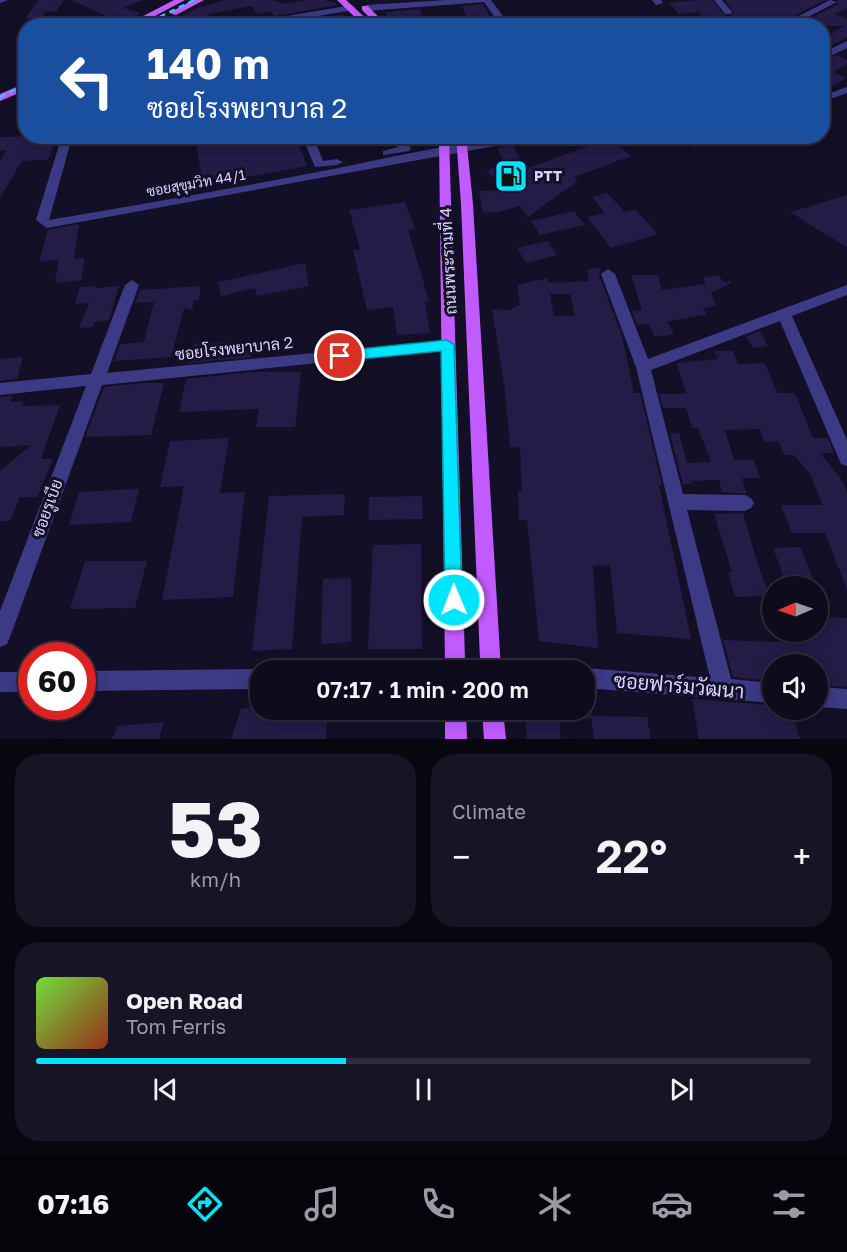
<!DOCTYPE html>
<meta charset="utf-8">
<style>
body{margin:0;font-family:"Golos Text",Sarabun,sans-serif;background:#171425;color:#f1f3f6;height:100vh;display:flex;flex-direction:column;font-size:22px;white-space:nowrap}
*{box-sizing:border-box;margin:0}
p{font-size:20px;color:#9b9ba3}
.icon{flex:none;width:33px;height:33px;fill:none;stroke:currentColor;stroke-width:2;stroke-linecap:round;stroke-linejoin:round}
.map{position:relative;height:739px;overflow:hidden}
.drawer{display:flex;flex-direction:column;gap:15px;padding:15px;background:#08060f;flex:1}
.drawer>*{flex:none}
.top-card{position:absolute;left:18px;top:18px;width:812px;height:126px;border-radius:24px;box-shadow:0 3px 15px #0003,0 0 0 2px #2e2b3b;background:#1a4fa0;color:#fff;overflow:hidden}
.needle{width:39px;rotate:268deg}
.controls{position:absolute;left:762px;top:576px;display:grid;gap:12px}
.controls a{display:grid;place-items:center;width:66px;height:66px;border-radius:50%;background:#0e0b1c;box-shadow:0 3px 15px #0003,0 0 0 2px #2e2b3b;font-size:30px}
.speed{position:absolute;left:18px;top:642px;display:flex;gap:12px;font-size:30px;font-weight:700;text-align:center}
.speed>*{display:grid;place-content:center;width:78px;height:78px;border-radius:50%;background:#0e0b1c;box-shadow:0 3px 15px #0003,0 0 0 2px #2e2b3b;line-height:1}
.speed .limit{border:9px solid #d22;background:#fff;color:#111}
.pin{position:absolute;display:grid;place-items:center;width:51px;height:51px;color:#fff;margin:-26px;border:3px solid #fff;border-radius:50%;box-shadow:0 2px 6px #0007}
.me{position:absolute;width:66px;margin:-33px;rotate:359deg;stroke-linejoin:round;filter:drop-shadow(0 0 4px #0008)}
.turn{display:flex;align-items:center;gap:21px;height:126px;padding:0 30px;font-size:27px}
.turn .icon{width:78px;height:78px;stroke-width:2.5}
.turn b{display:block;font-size:42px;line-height:51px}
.big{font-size:45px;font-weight:600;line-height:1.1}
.drawer .tile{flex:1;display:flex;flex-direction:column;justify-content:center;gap:9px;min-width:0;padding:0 21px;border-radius:24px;background:#171425}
.drawer .dial{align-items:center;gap:0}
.dial b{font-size:78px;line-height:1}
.song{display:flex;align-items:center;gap:18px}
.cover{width:72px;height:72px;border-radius:9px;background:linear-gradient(135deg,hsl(100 70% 55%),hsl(10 70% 35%))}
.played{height:6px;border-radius:3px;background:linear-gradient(90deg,#00e5ff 40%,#2e2b3b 40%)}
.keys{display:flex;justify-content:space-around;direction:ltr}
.heat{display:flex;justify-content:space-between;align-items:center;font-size:33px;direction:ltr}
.drawer .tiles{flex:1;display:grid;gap:15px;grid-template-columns:1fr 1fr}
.tile:last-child{grid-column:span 2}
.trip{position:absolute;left:250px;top:660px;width:345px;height:60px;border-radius:24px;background:#0e0b1c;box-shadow:0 3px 15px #0003,0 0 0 2px #2e2b3b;font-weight:600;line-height:60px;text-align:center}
.dock{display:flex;height:96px;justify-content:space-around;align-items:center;background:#06040b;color:#9b9ba3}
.dock .icon{width:42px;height:42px}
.dock .current{color:#00e5ff}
.dock b{font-size:27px;color:#f1f3f6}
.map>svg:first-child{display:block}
</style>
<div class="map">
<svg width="847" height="739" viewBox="0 0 847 739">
<rect width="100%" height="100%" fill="#130f26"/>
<g fill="#241b47" fill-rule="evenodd">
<polygon points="38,0 64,0 57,11 44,12 42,18 25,19"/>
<polygon points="71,0 142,0 124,8 141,13 122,26 97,26 111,18"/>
<polygon points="226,0 272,0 285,4 306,0 327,0 338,5 274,16 272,12 256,14 252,6 209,14 190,26 162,26 197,8"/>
<polygon points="697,0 712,0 725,16 731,16 734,13 725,0 825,0 786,20 785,23 791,26 779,26 783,19 736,24 729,18 704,18 699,12 679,14 669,3"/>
<polygon points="838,0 847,0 847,8 835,14 847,19 847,37 822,51 822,38 844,26 796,26 838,4"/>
<polygon points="483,4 493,23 471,25 462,6"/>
<polygon points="420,9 425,26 412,26 412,19 408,17 393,21 386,14 387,12"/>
<polygon points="343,14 349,26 277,25"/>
<polygon points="837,55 847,60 847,64 834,72 846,78 822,92 822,62"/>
<polygon points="53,136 56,141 48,160 22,161 0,198 0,161 6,150 0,151 0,137"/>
<polygon points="195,136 295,136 307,166 203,185"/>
<polygon points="598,136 607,136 631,156 574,177 578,181 528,217 520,206 498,212 483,213 479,191 510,190 487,172 503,160 497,148 513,145 525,169 600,142"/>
<polygon points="677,136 723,136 723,138 695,148"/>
<polygon points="607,193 625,212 635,209 658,234 611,248 587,217 605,213 592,197"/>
<polygon points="847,195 847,247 810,225 791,212"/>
<polygon points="405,202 415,229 408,230 429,301 425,302 430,333 397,335 393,307 367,310 353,250 360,249 349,210"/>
<polygon points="574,211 585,225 540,235 531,221"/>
<polygon points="79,224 74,259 85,258 81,280 55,283 59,259 39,262 48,230"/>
<polygon points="548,241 557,255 526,263 517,248"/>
<polygon points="305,263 309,286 257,296 255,288 221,296 218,282"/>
<path d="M601,268L599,275L622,336L634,393H640L662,485H659L691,639L617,633L610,565L593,566L598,648L539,641L527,520H519L518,490L522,491L520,448L510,447L505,391L492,309L512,310V308H516V305H520L517,285L547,278L548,283L589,281L587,269ZM550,294H570L575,316H554Z"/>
<polygon points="631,275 658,275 662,290 706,284 702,278 719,275 723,282 731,281 731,283 711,293 716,306 703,308 707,314 667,322 674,334 655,337 649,324 637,325 632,311 642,310"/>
<polygon points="95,286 95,288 119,286 109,320 95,322 93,327 79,328 89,303 75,304 80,287"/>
<polygon points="201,286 199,300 194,300 192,310 184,308 171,357 114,361 120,344 144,342 154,302 135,303 140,290"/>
<polygon points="760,331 768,346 753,348 746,336"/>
<polygon points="253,341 252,357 189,363 193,344"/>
<polygon points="714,351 733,351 738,364 765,363 777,393 795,393 813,438 828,438 834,453 820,453 842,480 847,492 847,590 825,533 792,533 781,505 823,505 810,474 794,455 784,455 778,441 764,442 760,429 725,430 734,460 754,460 760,478 742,478 747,494 722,492 719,480 691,481 692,484 683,484 670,434 679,433 687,463 711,462 698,428 692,428 686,408 663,408 659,394 687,394 676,363 718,359"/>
<polygon points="23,357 17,379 0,381 0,359"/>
<polygon points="250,372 301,372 295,427 256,427 259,409 179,412 186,379"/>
<polygon points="141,383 164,383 151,435 85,437 104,387"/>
<polygon points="12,396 10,402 24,401 22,406 60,405 41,459 53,459 37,497 20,497 10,521 0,521 0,471 31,445 0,447 0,397"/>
<polygon points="229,438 220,493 245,492 233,597 162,600 184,486 160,487 170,441"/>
<polygon points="139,489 131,522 69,525 79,492"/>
<polygon points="345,494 344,515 302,517 292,649 252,651 269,496"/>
<polygon points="422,496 423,519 369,520 369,497"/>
<polygon points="743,513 756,558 769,596 735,597 728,572 732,572 714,514"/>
<polygon points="421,544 422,649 368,649 373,545"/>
<polygon points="800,547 816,586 787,586 773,548"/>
<polygon points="85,561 147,561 135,608 70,609"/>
<polygon points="351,578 351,642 321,644 323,579"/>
<polygon points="818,594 827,617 847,618 847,687 818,685 818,664 772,664 772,681 733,677 723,640 807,643 803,632 818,632"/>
<polygon points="692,699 772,705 772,710 791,710 800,739 699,739"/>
<polygon points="261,705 261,710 327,710 326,739 231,739 241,709"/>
<polygon points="525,710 591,710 592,716 647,717 651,739 594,739 591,719 559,720 561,739 527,739"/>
<polygon points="164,722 159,739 112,739 118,726"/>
</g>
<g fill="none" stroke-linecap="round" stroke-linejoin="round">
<g fill="#3d3a85" fill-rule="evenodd">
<polygon points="0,0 8,0 0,3"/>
<polygon points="446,0 491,0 510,26 501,26 484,2 366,11 362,8 366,5"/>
<polygon points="652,0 661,0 663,3 656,5"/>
<polygon points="714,0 722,0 732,12 731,14 725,14"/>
<polygon points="830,0 837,2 794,24 787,22"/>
<polygon points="352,5 356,8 355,10 255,26 230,26"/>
<polygon points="407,19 410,20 410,24 383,26"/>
<polygon points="847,41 847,48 822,60 822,53"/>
<polygon points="847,87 847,93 822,102 822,96"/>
<path d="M55,136H67L71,141L49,220C142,204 236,188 328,170C401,156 475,136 549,136L47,228L36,220L60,142Z"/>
<polygon points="302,136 313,136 323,161 337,159 343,162 337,165 315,167"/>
<polygon points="393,136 404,136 411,149 409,151 383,155 383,151 398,147"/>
<polygon points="608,269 615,274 648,359 847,285 847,295 792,316 847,440 847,466 841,464 839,459 780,321 651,370 683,494 745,495 751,498 754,503 751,508 745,511 687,510 731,679 772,683 772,703 585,688 585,670 578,670 585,668 710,678 636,367 601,274"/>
<polygon points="132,280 139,285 107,373 447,340 454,345 447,350 102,385 10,637 7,644 0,647 0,611 86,386 0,395 0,383 91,374 125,285"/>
<polygon points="427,660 455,660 462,663 465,670 417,670 420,663"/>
<polygon points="261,669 265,670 261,670 261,689 82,691 82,671"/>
<rect x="0" y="672" width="32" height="20"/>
<polygon points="818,687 847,689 847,709 818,707"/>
</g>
<g fill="#c25bff" fill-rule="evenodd">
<polygon points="174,0 185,0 136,26 124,26"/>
<polygon points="193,0 204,0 176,15 169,13"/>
<polygon points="337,0 346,0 374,26 364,26"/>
<polygon points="362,6 368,6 387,26 378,26 362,10"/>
<polygon points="26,83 26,90 0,101 0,94"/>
<polygon points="439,136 449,136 465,660 480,660 461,204 456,136 466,136 473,204 501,670 445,670"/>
<polygon points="445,710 466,710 467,739 445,739"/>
<polygon points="482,710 503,710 506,739 484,739"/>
</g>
<g stroke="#00e5ff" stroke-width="2" stroke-dasharray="6 4.5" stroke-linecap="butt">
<polyline points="141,26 194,0"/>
<polyline points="0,97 26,84"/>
</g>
</g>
<polygon fill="#00e5ff" stroke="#0095a6" stroke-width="1.5" points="447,340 454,345 462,600 460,606 454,609 447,606 445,600 441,351 340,361 333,356 340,351"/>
<defs>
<g id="fuel-square" transform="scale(1.725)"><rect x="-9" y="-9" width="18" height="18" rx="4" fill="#00e5ff" stroke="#130f26"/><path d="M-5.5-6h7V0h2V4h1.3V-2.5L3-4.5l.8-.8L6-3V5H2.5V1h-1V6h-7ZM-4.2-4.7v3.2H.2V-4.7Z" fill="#111"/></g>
</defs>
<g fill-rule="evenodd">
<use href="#fuel-square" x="511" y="176"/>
</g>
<g text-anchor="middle" stroke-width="6" stroke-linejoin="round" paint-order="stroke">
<g font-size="14" font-weight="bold" fill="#d9d4ff" stroke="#130f26" text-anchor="start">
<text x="534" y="181">PTT</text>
</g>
<g font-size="14" fill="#d9d4ff" stroke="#130f26">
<text transform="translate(196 183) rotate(-10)" y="5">ซอยสุขุมวิท 44/1</text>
</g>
<g font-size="16" fill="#d9d4ff" stroke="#130f26">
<text transform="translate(448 261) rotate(-93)" y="6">ถนนพระรามที่ 4</text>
<text transform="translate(234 348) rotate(-6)" y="6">ซอยโรงพยาบาล 2</text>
<text transform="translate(47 508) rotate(-70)" y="6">ซอยรูเบีย</text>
</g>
<g font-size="20" fill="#d9d4ff" stroke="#130f26">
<text transform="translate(679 686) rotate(5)" y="7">ซอยฟาร์มวัฒนา</text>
</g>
</g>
</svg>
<div class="controls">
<a><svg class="needle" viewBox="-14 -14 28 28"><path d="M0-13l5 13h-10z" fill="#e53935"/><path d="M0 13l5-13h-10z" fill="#9b9ba3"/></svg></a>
<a><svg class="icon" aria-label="sound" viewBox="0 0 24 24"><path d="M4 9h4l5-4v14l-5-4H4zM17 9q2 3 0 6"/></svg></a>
</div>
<div class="speed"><div class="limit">60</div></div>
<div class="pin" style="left:340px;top:356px;background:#d93025"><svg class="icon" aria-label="arrive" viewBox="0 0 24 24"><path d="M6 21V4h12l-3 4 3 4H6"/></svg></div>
<svg class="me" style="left:454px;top:600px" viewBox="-20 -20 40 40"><circle r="17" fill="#00e5ff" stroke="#fff" stroke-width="3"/><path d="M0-11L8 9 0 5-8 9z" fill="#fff"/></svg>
<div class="trip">07:17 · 1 min · 200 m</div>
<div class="top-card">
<div class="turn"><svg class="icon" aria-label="left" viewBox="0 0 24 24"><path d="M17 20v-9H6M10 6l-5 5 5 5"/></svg><div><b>140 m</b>ซอยโรงพยาบาล 2</div></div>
</div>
</div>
<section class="drawer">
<div class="tiles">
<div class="tile dial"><b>53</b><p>km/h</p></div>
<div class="tile"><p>Climate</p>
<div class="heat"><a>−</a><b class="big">22°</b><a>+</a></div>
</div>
<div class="tile">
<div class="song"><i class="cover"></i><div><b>Open Road</b><p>Tom Ferris</p></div></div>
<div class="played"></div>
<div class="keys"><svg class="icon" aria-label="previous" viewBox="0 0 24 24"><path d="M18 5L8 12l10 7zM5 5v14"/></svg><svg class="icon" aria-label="pause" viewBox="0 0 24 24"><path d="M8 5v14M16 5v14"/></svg><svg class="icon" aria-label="next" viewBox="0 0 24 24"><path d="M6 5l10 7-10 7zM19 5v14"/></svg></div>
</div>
</div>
</section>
<nav class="dock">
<b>07:16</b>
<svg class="icon current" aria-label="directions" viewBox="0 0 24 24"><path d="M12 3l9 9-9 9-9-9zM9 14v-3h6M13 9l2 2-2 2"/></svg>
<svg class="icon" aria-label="music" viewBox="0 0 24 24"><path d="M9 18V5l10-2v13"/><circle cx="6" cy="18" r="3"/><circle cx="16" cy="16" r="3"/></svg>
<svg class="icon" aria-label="phone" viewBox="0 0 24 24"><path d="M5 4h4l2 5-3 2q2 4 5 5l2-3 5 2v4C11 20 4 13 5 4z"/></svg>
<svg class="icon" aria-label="climate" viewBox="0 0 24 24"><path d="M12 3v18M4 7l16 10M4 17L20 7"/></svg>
<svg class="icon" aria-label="car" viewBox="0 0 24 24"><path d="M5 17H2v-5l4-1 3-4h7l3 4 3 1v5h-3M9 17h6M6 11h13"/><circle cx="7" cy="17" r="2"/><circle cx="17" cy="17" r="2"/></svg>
<svg class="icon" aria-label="filters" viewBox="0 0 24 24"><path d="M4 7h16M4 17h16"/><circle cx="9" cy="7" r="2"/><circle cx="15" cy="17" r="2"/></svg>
</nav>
